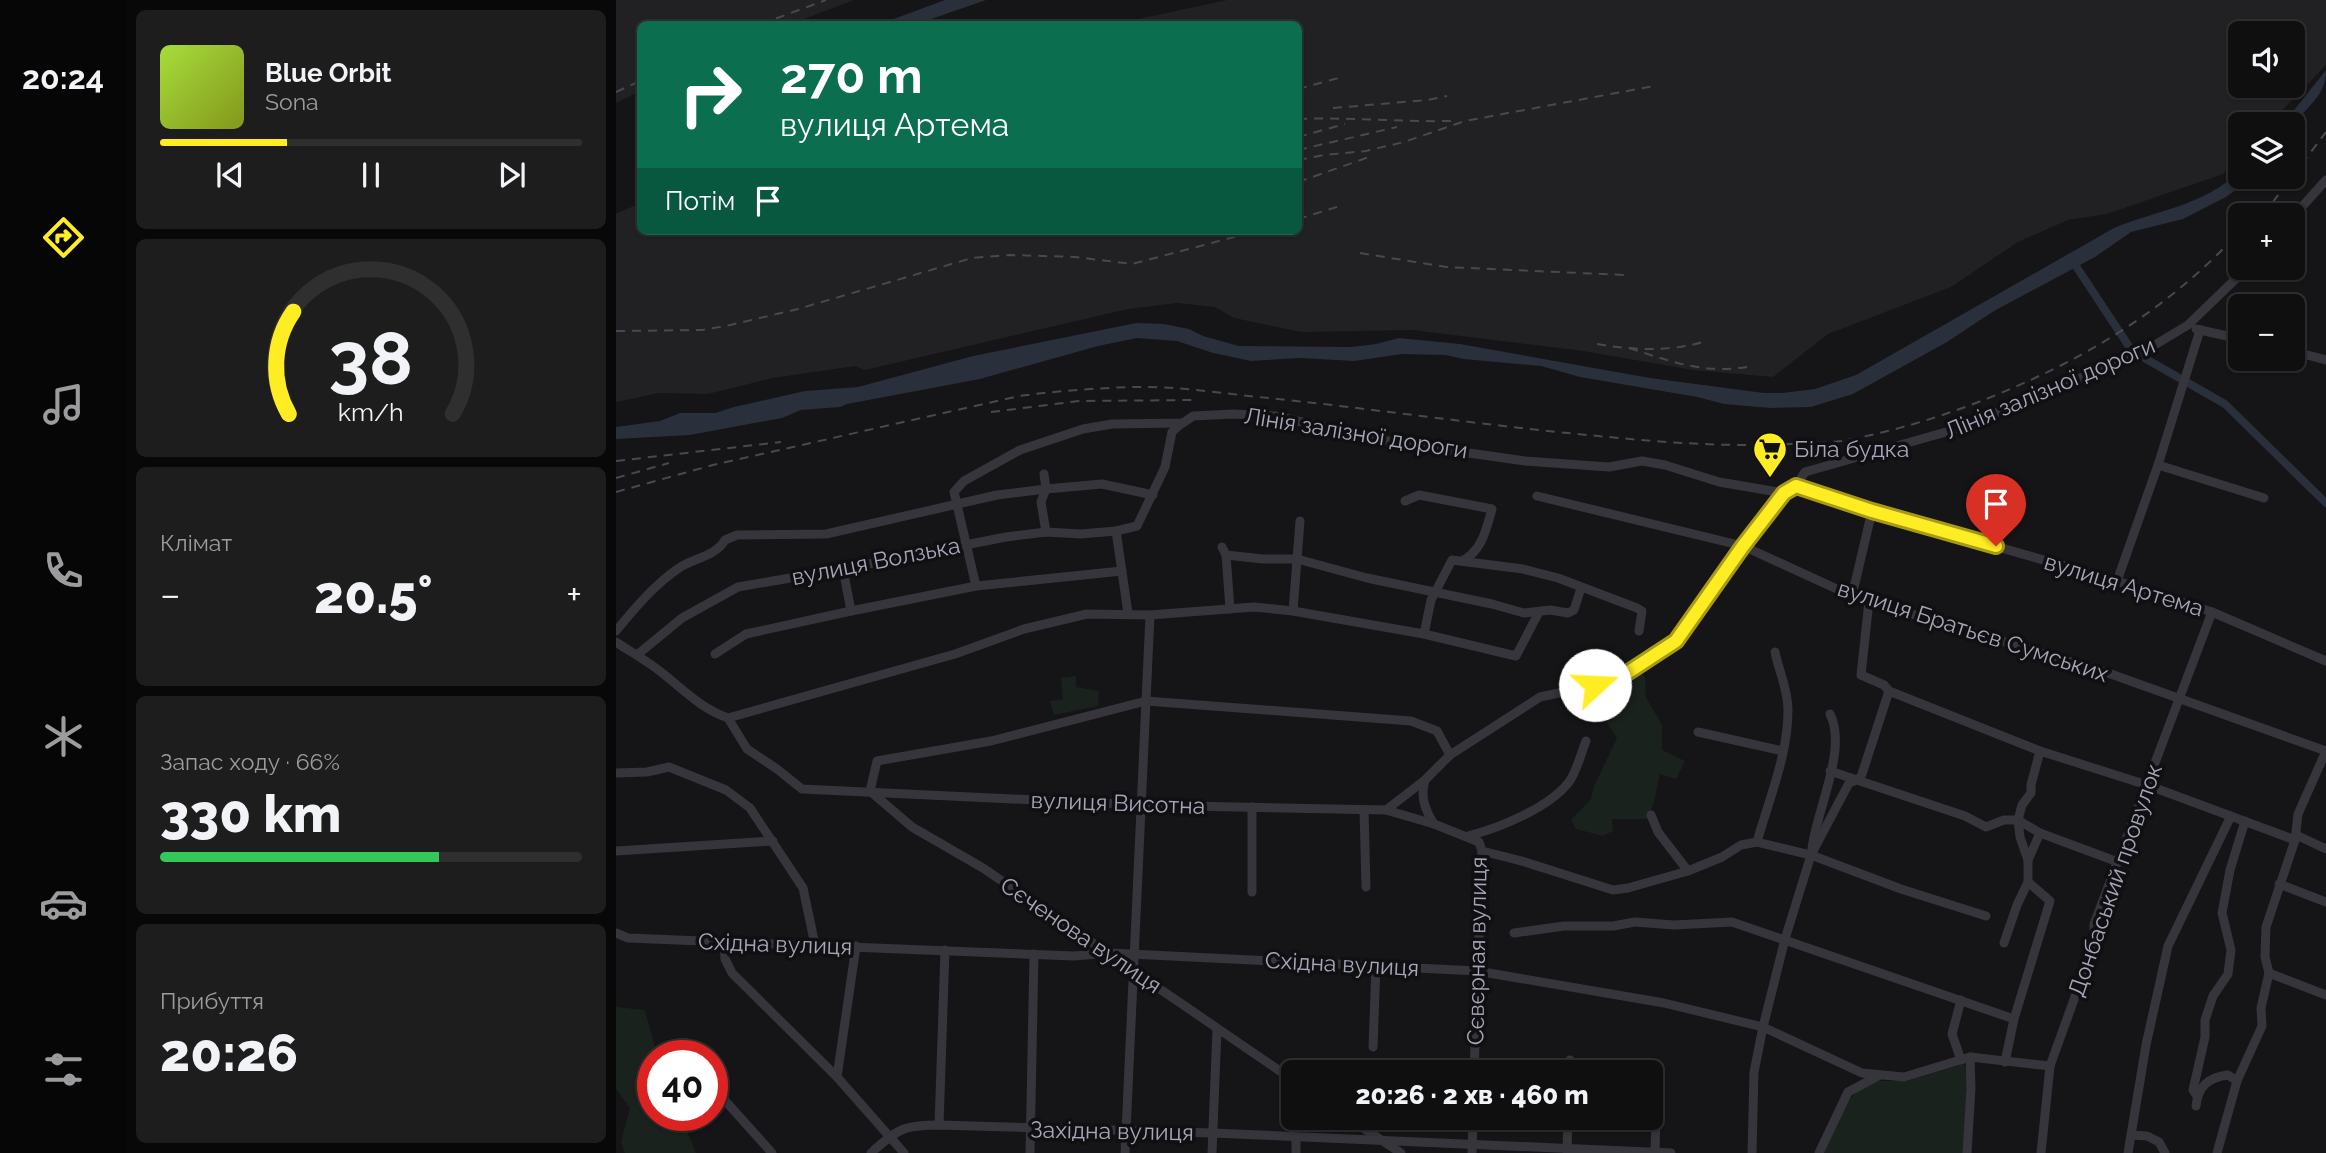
<!DOCTYPE html>
<html lang="uk">
<meta charset="utf-8">
<style>
body{margin:0;font-family:Raleway,sans-serif;background:#1e1d1e;color:#f1f3f6;height:100vh;display:flex;flex-direction:column;font-size:26px;white-space:nowrap}
*{box-sizing:border-box;margin:0}
p{font-size:23px;color:#9c9c9f}
.icon{flex:none;width:38px;height:38px;fill:none;stroke:currentColor;stroke-width:2;stroke-linecap:round;stroke-linejoin:round}
.map{position:relative;flex:1;overflow:hidden}
.panel{display:flex;flex-direction:column;gap:10px;padding:10px;background:#090809;width:490px}
.panel>*{flex:none}
.hud{position:absolute;left:21px;top:21px;width:665px;height:214px;border-radius:10px;box-shadow:0 2px 5px #0004,0 0 0 2px #302f30;background:#0b6e4f;color:#fff;overflow:hidden}
.fabs{position:absolute;left:1612px;top:21px;display:grid;gap:14px}
.fabs a{display:grid;place-items:center;width:77px;height:77px;border-radius:10px;background:#100f10;box-shadow:0 2px 5px #0004,0 0 0 2px #302f30;font-size:35px}
.speed{position:absolute;left:21px;top:1040px;display:flex;gap:14px;font-size:35px;font-weight:700;text-align:center}
.speed>*{display:grid;place-content:center;width:91px;height:91px;border-radius:50%;background:#100f10;box-shadow:0 2px 5px #0004,0 0 0 2px #302f30;line-height:1}
.speed .limit{border:10px solid #d22;background:#fff;color:#111}
.pin{position:absolute;display:grid;place-items:center;width:60px;height:60px;color:#fff;margin:-72px -30px;border-radius:50% 50% 50% 0;rotate:-45deg;box-shadow:0 0 7px #0007}
.pin .icon{rotate:45deg}
.me{position:absolute;width:77px;margin:-38px;rotate:70deg;stroke-linejoin:round;filter:drop-shadow(0 0 5px #0008)}
.turn{display:flex;align-items:center;gap:24px;height:147px;padding:0 28px;font-size:32px}
.turn .icon{width:91px;height:91px;stroke-width:2.5}
.turn b{display:block;font-size:49px;line-height:60px}
.then{display:flex;align-items:center;height:66px;padding:0 28px;background:#0003;gap:14px;font-size:26px}
.big{font-size:52px;font-weight:800;line-height:1.1}
.panel .card{flex:1;display:flex;flex-direction:column;justify-content:center;gap:10px;min-width:0;padding:0 24px;border-radius:10px;background:#1e1d1e}
.panel .dial{align-items:center;gap:0}
.dial svg{height:182px;overflow:visible;fill:none;stroke:#302f30;stroke-width:7;stroke-linecap:round;text-anchor:middle}
.dial text{fill:#f1f3f6;stroke:none}
.song{display:flex;align-items:center;gap:21px}
.cover{width:84px;height:84px;border-radius:10px;background:linear-gradient(135deg,hsl(80 70% 55%),hsl(70 70% 35%))}
.played{height:7px;border-radius:4px;background:linear-gradient(90deg,#ffed24 30%,#302f30 30%)}
.keys{display:flex;justify-content:space-around;direction:ltr}
.heat{display:flex;justify-content:space-between;align-items:center;font-size:38px;direction:ltr}
.charge{height:10px;border-radius:5px;background:linear-gradient(90deg,#34c759 66%,#302f30 0)}
.trip{position:absolute;left:665px;top:1060px;width:382px;height:70px;border-radius:10px;background:#100f10;box-shadow:0 2px 5px #0004,0 0 0 2px #302f30;font-weight:800;line-height:70px;text-align:center}
main{display:flex;flex:1;min-height:0}
.tab-bar{display:flex;flex-direction:column;width:126px;justify-content:space-around;align-items:center;background:#060606;color:#9c9c9f}
.tab-bar .icon{width:49px;height:49px}
.tab-bar .on{color:#ffed24}
.tab-bar b{font-size:32px;color:#f1f3f6}
.map>svg:first-child{display:block}
</style>
<main>
<nav class="tab-bar">
<b>20:24</b>
<svg class="icon on" aria-label="directions" viewBox="0 0 24 24"><path d="M12 3l9 9-9 9-9-9zM9 14v-3h6M13 9l2 2-2 2"/></svg>
<svg class="icon" aria-label="music" viewBox="0 0 24 24"><path d="M9 18V5l10-2v13"/><circle cx="6" cy="18" r="3"/><circle cx="16" cy="16" r="3"/></svg>
<svg class="icon" aria-label="phone" viewBox="0 0 24 24"><path d="M5 4h4l2 5-3 2q2 4 5 5l2-3 5 2v4C11 20 4 13 5 4z"/></svg>
<svg class="icon" aria-label="climate" viewBox="0 0 24 24"><path d="M12 3v18M4 7l16 10M4 17L20 7"/></svg>
<svg class="icon" aria-label="car" viewBox="0 0 24 24"><path d="M5 17H2v-5l4-1 3-4h7l3 4 3 1v5h-3M9 17h6M6 11h13"/><circle cx="7" cy="17" r="2"/><circle cx="17" cy="17" r="2"/></svg>
<svg class="icon" aria-label="filters" viewBox="0 0 24 24"><path d="M4 7h16M4 17h16"/><circle cx="9" cy="7" r="2"/><circle cx="15" cy="17" r="2"/></svg>
</nav>
<section class="panel">
<div class="card">
<div class="song"><i class="cover"></i><div><b>Blue Orbit</b><p>Sona</p></div></div>
<div class="played"></div>
<div class="keys"><svg class="icon" aria-label="previous" viewBox="0 0 24 24"><path d="M18 5L8 12l10 7zM5 5v14"/></svg><svg class="icon" aria-label="pause" viewBox="0 0 24 24"><path d="M8 5v14M16 5v14"/></svg><svg class="icon" aria-label="next" viewBox="0 0 24 24"><path d="M6 5l10 7-10 7zM19 5v14"/></svg></div>
</div>
<div class="card dial"><svg viewBox="0 0 100 80">
<path d="M14 69A42 42 0 1 1 86 69"/>
<path d="M14 69A42 42 0 0 1 16 24" stroke="#ffed24"/>
<text x="50" y="56" font-size="32" font-weight="700">38</text>
<text x="50" y="72" font-size="11">km/h</text>
</svg></div>
<div class="card"><p>Клімат</p>
<div class="heat"><a>−</a><b class="big">20.5°</b><a>+</a></div>
</div>
<div class="card"><p>Запас ходу · 66%</p><b class="big">330 km</b><div class="charge"></div></div>
<div class="card"><p>Прибуття</p><b class="big">20:26</b></div>
</section>
<div class="map">
<svg width="1710" height="1153" viewBox="0 0 1710 1153">
<rect width="100%" height="100%" fill="#151416"/>
<g fill="#212023" fill-rule="evenodd">
<polygon points="0,0 238,0 175,24 24,24 24,91 0,103"/>
<path d="M611,0H1710V65L1653,124H1624V156L1607,174L1491,214L1452,220L1402,242L1335,287L1212,334L1157,377L1077,370L967,351L797,330L685,332L618,318L599,307L561,303L512,309L249,370L239,366L157,378L92,394L43,393L0,402V214L24,203V231H682V24H499ZM1624,33H1676V86H1624Z"/>
</g>
<g fill="#1a221d">
<path d="M1025,673L1029,677L1030,697L1046,725V750L1069,761L1060,779L1044,774C1040,789 1039,806 1031,819H996L997,831L987,836L960,829L955,820L975,799L978,786L1001,738L990,721L970,710L967,693L1006,683Z"/>
<polygon points="460,676 460,687 483,691 482,706 438,715 434,701 447,699 445,678"/>
<polygon points="0,1007 29,1010 41,1055 37,1055 37,1115 64,1115 80,1153 9,1153 5,1142 14,1108 0,1089"/>
<polygon points="1348,1064 1353,1086 1348,1153 1208,1153 1224,1110 1241,1091 1260,1081 1291,1081"/>
</g>
<g fill="#292f3b">
<polygon points="329,0 370,0 301,24 264,24"/>
<path d="M1710,70C1710,98 1690,105 1677,127L1676,124H1667Z"/>
<path d="M1624,171V177H1637L1610,197L1567,219L1515,232L1479,257L1378,311L1331,342L1237,394L1195,407L1154,408L1108,404L1081,397L964,377L925,366L848,359L829,355L786,354L738,361L684,358L635,361L597,353L561,341L521,338L482,346L364,379L231,404L224,407L185,410L166,418L74,435L0,439V427L44,421L64,413H99L118,407L189,391L242,387L357,356L520,323L548,324L573,329L587,336L623,346L735,347L760,344L783,338L844,344L1034,378L1148,393H1166L1199,389L1240,375L1498,228C1544,209 1585,207 1624,171Z"/>
</g>
<g fill="none" stroke-linecap="round" stroke-linejoin="round">
<polyline stroke="#292f3b" stroke-width="8" points="1456,260 1516,351 1609,404 1710,503"/>
<g stroke="#36353c" stroke-width="9">
<polyline points="1676,218 1710,180"/>
<polyline points="1580,329 1624,339"/>
<polyline points="1676,351 1710,360"/>
<polyline points="1542,465 1648,498"/>
<polyline points="428,474 430,489 425,502 430,532"/>
<polyline points="1180,486 1256,511 1501,581 1596,612 1710,661"/>
<polyline points="921,496 1127,546 1236,596 1492,673 1710,751"/>
<path d="M789,501L803,495L876,509C870,530 866,551 846,561"/>
<polyline points="500,531 512,613"/>
<polyline points="606,547 610,555 614,609"/>
<polyline points="610,555 647,559 681,559 751,578 876,604 908,613 934,610 952,613 958,610 965,588"/>
<polyline points="227,569 235,611"/>
<polyline points="1501,581 1542,465 1584,330"/>
<polyline points="360,586 338,492 348,481 404,450 467,429 496,424 567,423 577,416 617,414 659,416 776,442 909,461 993,467 1026,461 1049,465 1103,482 1168,493"/>
<polyline points="1236,596 1256,511"/>
<polyline points="1253,601 1245,675 1268,685 1273,691 1424,751 1531,785 1679,840"/>
<polyline points="677,611 684,521"/>
<path d="M0,631C18,609 39,584 63,568C78,558 100,556 109,540L121,535L210,534L381,495L430,489L486,484L537,495"/>
<polyline points="808,634 815,600 836,560 907,569 942,578 1021,608 1026,611 1023,631"/>
<path d="M0,642C15,652 31,661 45,672C68,690 84,708 112,718L339,654L408,629L471,614L534,615L638,607L677,611L808,634L900,656L923,612"/>
<polyline points="99,654 130,634 235,611 360,586 506,571"/>
<polyline points="21,655 66,618 122,587 227,569 390,537 430,532 465,534 500,531 521,526 549,467 556,432 566,423"/>
<polyline points="112,718 131,749 161,769 186,789 525,805 770,810 809,780 834,755 924,697 994,682 1005,677 1060,641 1127,546 1168,493 1180,486 1189,472 1344,428 1443,386 1517,358 1572,325 1631,268"/>
<polyline points="1082,732 1167,751"/>
<polyline points="1214,771 1349,816 1370,827 1388,820 1402,820 1424,833 1502,862"/>
<polyline points="0,773 31,772 53,767 110,790 134,808 187,888 199,945"/>
<path d="M809,780C804,797 809,810 818,824L863,842L866,851L858,1073"/>
<polyline points="636,807 636,892"/>
<polyline points="748,810 750,887"/>
<polyline points="770,810 818,824"/>
<polyline points="1035,815 1042,832 1072,871"/>
<polyline points="1680,835 1710,849"/>
<path d="M852,836C883,828 933,808 953,782C961,771 965,753 970,741"/>
<path d="M1141,842C1153,799 1172,755 1172,710C1172,689 1163,672 1159,652"/>
<path d="M1196,849C1200,811 1232,749 1214,714"/>
<polyline points="0,851 157,841"/>
<polyline points="866,851 909,862 997,890 1012,888 1072,871 1106,857 1125,845 1141,842 1195,855 1285,889 1370,916"/>
<polyline points="1412,860 1404,837 1402,820 1406,805 1415,793 1415,785 1424,751"/>
<polyline points="1663,884 1710,902"/>
<polyline points="0,933 12,938 458,956 494,953 861,971 1048,1003 1147,1027 1246,1073 1288,1077 1354,1057 1434,1066"/>
<polyline points="898,933 948,926 997,926 1019,922 1058,925 1116,922 1398,1019"/>
<polyline points="108,942 109,959 116,973 221,1077 288,1153"/>
<polyline points="1388,943 1401,905 1412,882"/>
<polyline points="1653,973 1710,995"/>
<polyline points="757,1047 760,966"/>
<polyline points="64,1050 68,1055"/>
<polyline points="1345,1060 1336,1034 1345,1000"/>
<polyline points="1389,1062 1398,1019 1434,901 1412,882 1412,860 1424,833"/>
<polyline points="953,1073 954,1060"/>
<polyline points="221,1077 240,946"/>
<polyline points="677,1080 367,868 296,827 254,791 261,761 375,741 530,701 795,721 821,731 834,755"/>
<polyline points="96,1086 156,1153"/>
<polyline points="1581,1096 1577,1090 1589,1037 1589,1020 1597,996 1612,974 1615,950 1606,913 1614,870 1629,821"/>
<path d="M1580,1106C1582,1087 1592,1077 1612,1075L1621,1081"/>
<polyline points="732,1118 785,1153"/>
<polyline points="323,1125 329,950"/>
<polyline points="1515,1135 1531,1136 1543,1142 1549,1153"/>
<polyline points="951,1151 952,1118"/>
<path d="M255,1153C281,1129 288,1125 323,1125L597,1133L1055,1153"/>
<polyline points="414,1153 418,954"/>
<polyline points="509,1153 534,615"/>
<polyline points="596,1153 601,1029"/>
<polyline points="680,1153 680,1138"/>
<polyline points="856,1153 857,1118"/>
<polyline points="1039,1153 1041,1069"/>
<polyline points="1136,1153 1138,1072 1147,1027 1169,939 1195,855 1233,783 1243,779 1246,774 1273,691"/>
<polyline points="1203,1153 1232,1092 1264,1075"/>
<polyline points="1351,1153 1355,1088 1354,1057"/>
<polyline points="1425,1153 1434,1066 1478,944 1478,924 1596,612"/>
<polyline points="1512,1153 1530,1045 1552,946 1615,816"/>
<polyline points="1601,1153 1621,1081 1646,1026 1645,1008 1653,973 1649,957 1650,927 1679,840 1682,814 1710,751"/>
</g>
<g stroke="#484851" stroke-width="2" stroke-dasharray="9 7" stroke-linecap="butt">
<polyline points="145,24 210,0"/>
<polyline points="682,89 726,77"/>
<polyline points="0,92 24,81"/>
<polyline points="717,108 811,100 831,96"/>
<path d="M682,119C734,117 784,122 835,121"/>
<polyline points="682,137 729,124"/>
<polyline points="682,150 781,127"/>
<polyline points="682,160 708,155 750,151 788,142 849,121 1038,86"/>
<polyline points="682,182 756,156"/>
<polyline points="1647,215 1710,132"/>
<polyline points="682,219 724,206"/>
<polyline points="744,253 830,267 1008,275"/>
<polyline points="0,331 86,330 110,326 182,309 356,258 394,255 460,257 516,264 641,231"/>
<path d="M981,344C1016,350 1052,352 1087,342"/>
<path d="M1013,348C1057,362 1089,375 1136,366"/>
<polyline points="375,412 463,401 581,400"/>
<polyline points="0,461 165,442"/>
<polyline points="0,478 53,463"/>
<path d="M0,492L97,465L403,396C441,391 480,388 518,387C563,386 609,394 653,398C767,410 880,427 993,437C1054,443 1113,447 1174,444C1191,443 1209,443 1225,441C1293,429 1359,406 1421,377C1497,342 1568,293 1624,231"/>
</g>
</g>
<g fill="none" stroke-linecap="round" stroke-linejoin="round">
<g stroke="#a69a17" stroke-width="18">
<polyline id="route" points="979,685 1005,677 1060,641 1127,546 1168,493 1180,486 1256,511 1380,546"/>
</g>
<use href="#route" stroke="#ffed24" stroke-width="12"/>
</g>
<defs>
<g id="supermarket-pin" transform="scale(1.75)"><path d="M0 17L-7.5 6A9.5 9.5 0 1 1 7.5 6Z" fill="#ffed24" stroke="#100f11"/><path d="M-6-5.5h2.5l.6 2H6L4.5 2H-2.5L-4.4-4H-6ZM-1.5 3.2a1.3 1.3 0 1 0 .1 0ZM3 3.2a1.3 1.3 0 1 0 .1 0Z" fill="#111"/></g>
</defs>
<g fill-rule="evenodd">
<use href="#supermarket-pin" x="1154" y="449"/>
</g>
<g text-anchor="middle" stroke-width="7" stroke-linejoin="round" paint-order="stroke">
<g font-size="23" fill="#a5a6b8" stroke="#100f11">
<text transform="translate(1434 388) rotate(-23)" y="8">Лінія залізної дороги</text>
<text transform="translate(740 433) rotate(9)" y="8">Лінія залізної дороги</text>
<text transform="translate(260 561) rotate(-11)" y="8">вулиця Волзька</text>
<text transform="translate(1508 585) rotate(17)" y="8">вулиця Артема</text>
<text transform="translate(1357 631) rotate(18)" y="8">вулиця Братьєв Сумських</text>
<text transform="translate(502 803) rotate(2)" y="8">вулиця Висотна</text>
<text transform="translate(1499 880) rotate(-71)" y="8">Донбаський провулок</text>
<text transform="translate(465 935) rotate(34)" y="8">Сєченова вулиця</text>
<text transform="translate(159 944) rotate(2)" y="8">Східна вулиця</text>
<text transform="translate(861 951) rotate(-89)" y="8">Сєвєрная вулиця</text>
<text transform="translate(726 964) rotate(3)" y="8">Східна вулиця</text>
<text transform="translate(496 1131) rotate(1)" y="8">Західна вулиця</text>
</g>
<g font-size="23" fill="#a5a6b8" stroke="#100f11" text-anchor="start">
<text x="1178" y="457">Біла будка</text>
</g>
</g>
</svg>
<div class="fabs">
<a><svg class="icon" aria-label="sound" viewBox="0 0 24 24"><path d="M4 9h4l5-4v14l-5-4H4zM17 9q2 3 0 6"/></svg></a>
<a><svg class="icon" aria-label="layers" viewBox="0 0 24 24"><path d="M12 4l9 5-9 5-9-5zM3 14l9 5 9-5"/></svg></a>
<a>+</a>
<a>−</a>
</div>
<div class="speed"><div class="limit">40</div></div>
<div class="pin" style="left:1380px;top:546px;background:#d93025"><svg class="icon" aria-label="arrive" viewBox="0 0 24 24"><path d="M6 21V4h12l-3 4 3 4H6"/></svg></div>
<svg class="me" style="left:979px;top:685px" viewBox="-20 -20 40 40"><circle r="19" fill="#fff"/><path d="M0-13L10 11 0 6-10 11z" fill="#ffed24"/></svg>
<div class="trip">20:26 · 2 хв · 460 m</div>
<div class="hud">
<div class="turn"><svg class="icon" aria-label="right" viewBox="0 0 24 24"><path d="M7 20v-9h11M14 6l5 5-5 5"/></svg><div><b>270 m</b>вулиця Артема</div></div>
<div class="then">Потім<svg class="icon" aria-label="arrive" viewBox="0 0 24 24"><path d="M6 21V4h12l-3 4 3 4H6"/></svg></div>
</div>
</div>
</main>
